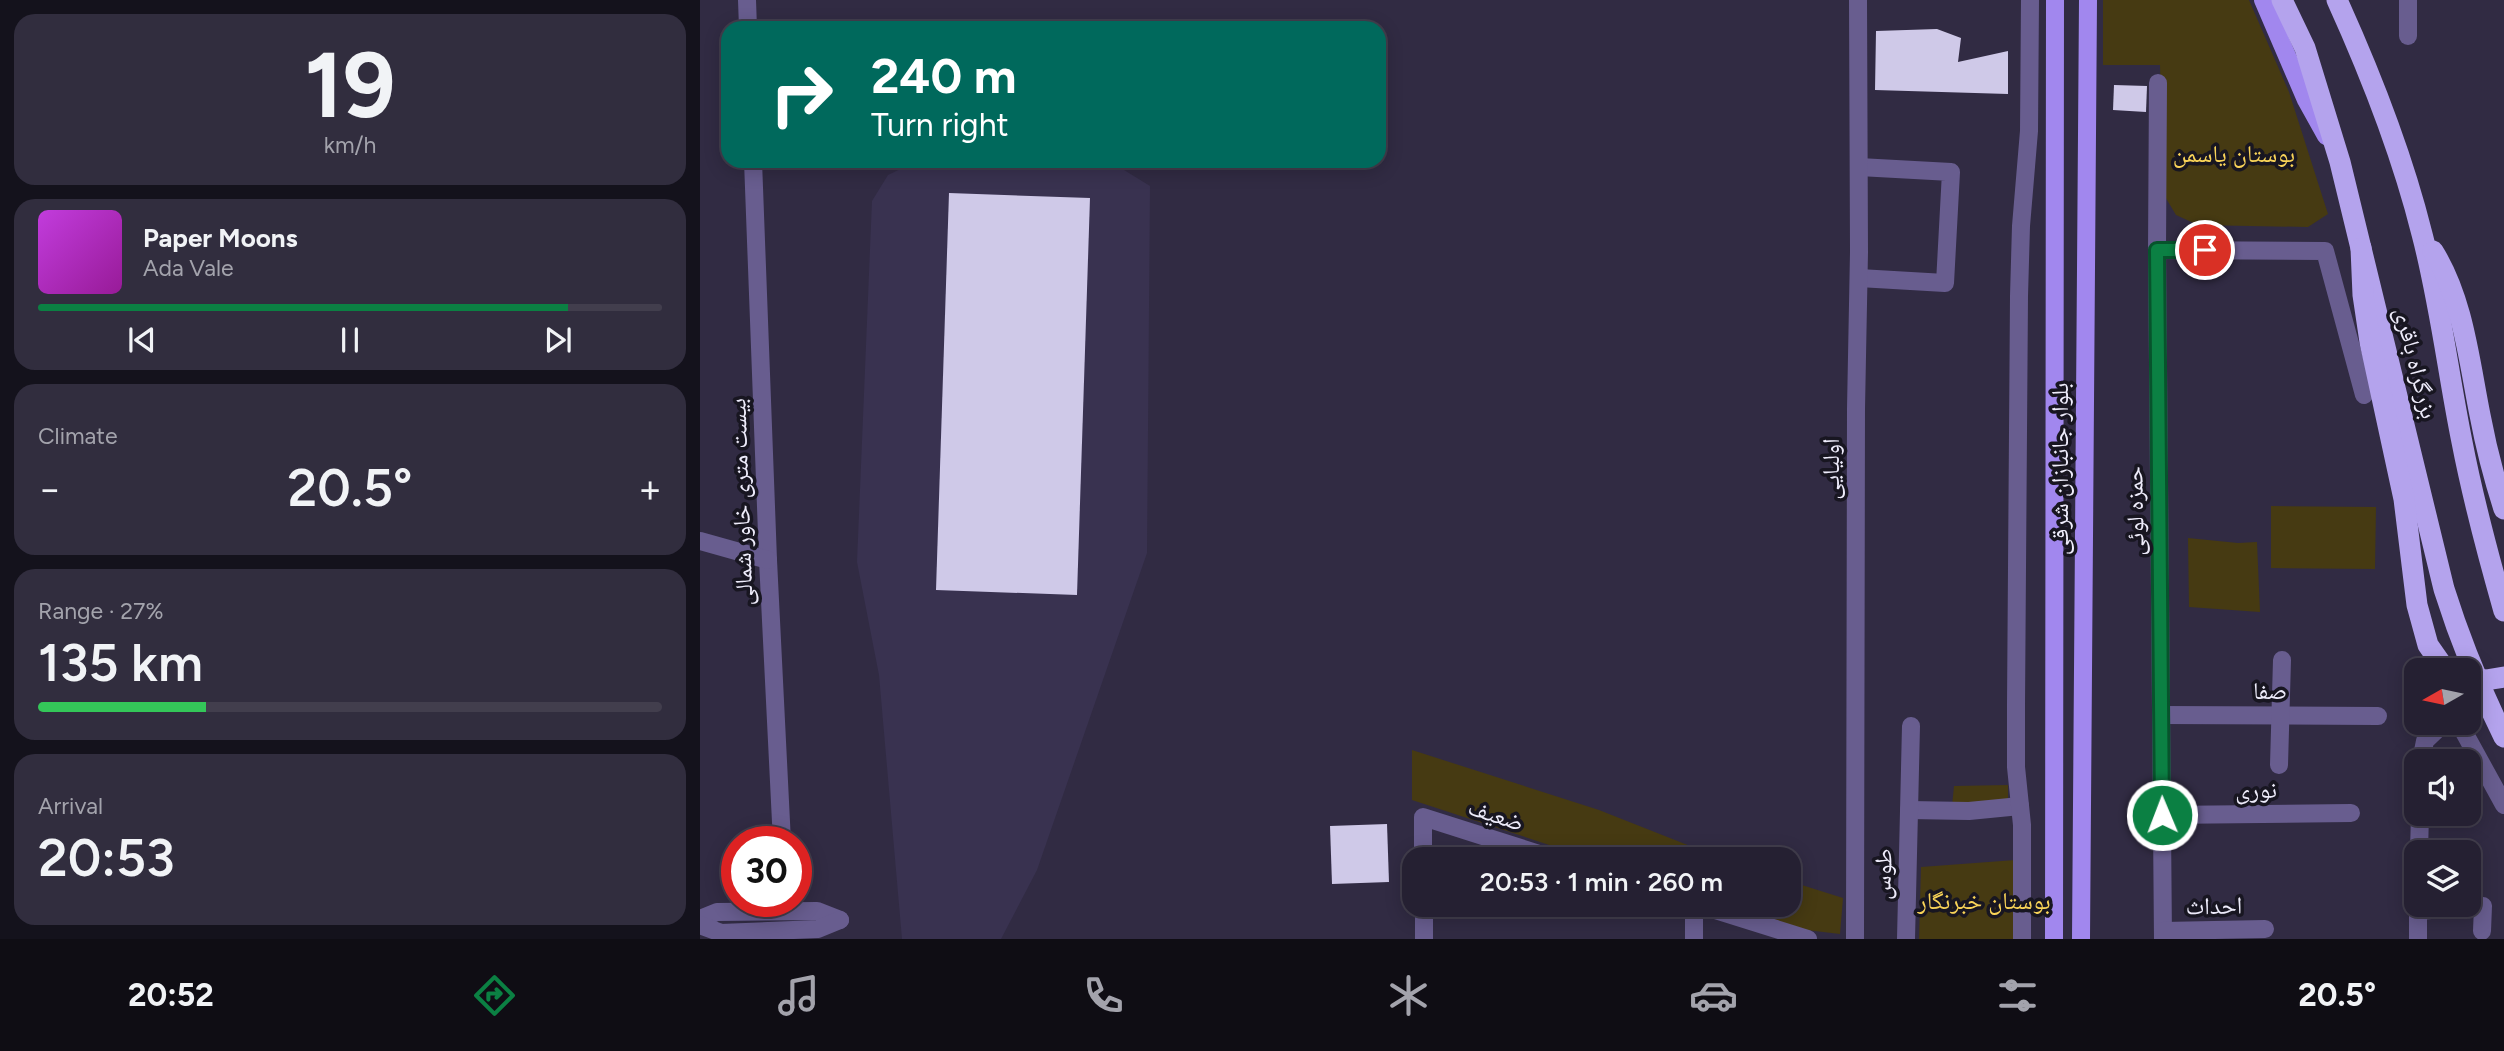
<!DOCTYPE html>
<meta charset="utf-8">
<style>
body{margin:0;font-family:Figtree,"Noto Naskh Arabic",sans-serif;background:#312d3e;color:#f1f3f6;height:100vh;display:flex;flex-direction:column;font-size:26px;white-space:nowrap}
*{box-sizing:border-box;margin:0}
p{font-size:23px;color:#a3a3ac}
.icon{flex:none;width:38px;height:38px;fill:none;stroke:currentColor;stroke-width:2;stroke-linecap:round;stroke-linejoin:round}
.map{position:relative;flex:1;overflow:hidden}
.drawer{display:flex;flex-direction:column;gap:14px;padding:14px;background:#14121c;width:700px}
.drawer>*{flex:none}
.guide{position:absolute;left:21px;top:21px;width:665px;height:147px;border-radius:21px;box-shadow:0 4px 18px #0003,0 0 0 2px #423e4d;background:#00695c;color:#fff;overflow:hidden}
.needle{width:46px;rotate:261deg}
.buttons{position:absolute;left:1704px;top:658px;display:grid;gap:14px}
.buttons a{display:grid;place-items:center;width:77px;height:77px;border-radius:14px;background:#252032;box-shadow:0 4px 18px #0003,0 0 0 2px #423e4d;font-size:35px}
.speed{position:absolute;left:21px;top:826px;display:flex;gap:14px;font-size:35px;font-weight:700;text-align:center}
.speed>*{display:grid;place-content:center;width:91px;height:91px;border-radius:50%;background:#252032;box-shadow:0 4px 18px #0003,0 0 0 2px #423e4d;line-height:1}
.speed .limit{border:10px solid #d22;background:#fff;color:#111}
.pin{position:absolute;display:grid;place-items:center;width:60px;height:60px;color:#fff;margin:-30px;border:4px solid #fff;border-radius:50%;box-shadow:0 2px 7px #0007}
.me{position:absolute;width:77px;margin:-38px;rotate:359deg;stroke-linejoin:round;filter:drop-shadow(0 0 5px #0008)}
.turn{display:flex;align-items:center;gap:24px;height:147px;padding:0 35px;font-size:32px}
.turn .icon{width:91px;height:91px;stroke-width:2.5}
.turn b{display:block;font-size:49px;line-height:60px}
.big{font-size:52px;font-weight:600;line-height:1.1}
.drawer .card{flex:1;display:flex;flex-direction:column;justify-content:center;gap:10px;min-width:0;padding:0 24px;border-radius:21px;background:#312d3e}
.drawer .dial{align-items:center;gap:0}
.dial b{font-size:91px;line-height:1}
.song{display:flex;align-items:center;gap:21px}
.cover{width:84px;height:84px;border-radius:10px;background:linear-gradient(135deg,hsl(290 70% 55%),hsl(300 70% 35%))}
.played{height:7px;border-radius:4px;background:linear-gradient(90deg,#0b8043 85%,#423e4d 85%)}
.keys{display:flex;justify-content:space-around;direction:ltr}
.heat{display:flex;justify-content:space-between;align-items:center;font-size:38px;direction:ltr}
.charge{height:10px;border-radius:5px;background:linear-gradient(90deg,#34c759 27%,#423e4d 0)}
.trip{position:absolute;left:702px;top:847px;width:399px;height:70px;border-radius:21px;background:#252032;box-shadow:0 4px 18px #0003,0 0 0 2px #423e4d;font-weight:600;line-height:70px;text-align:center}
.menu{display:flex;height:112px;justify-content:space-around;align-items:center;background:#0f0d14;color:#a3a3ac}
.menu .icon{width:49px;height:49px}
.menu .current{color:#0b8043}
.menu b{font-size:32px;color:#f1f3f6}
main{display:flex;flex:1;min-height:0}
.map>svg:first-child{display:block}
</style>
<main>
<section class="drawer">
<div class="card dial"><b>19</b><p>km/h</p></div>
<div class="card">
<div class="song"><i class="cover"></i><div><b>Paper Moons</b><p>Ada Vale</p></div></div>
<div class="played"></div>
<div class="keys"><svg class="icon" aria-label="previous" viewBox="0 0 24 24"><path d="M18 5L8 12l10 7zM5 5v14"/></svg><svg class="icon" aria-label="pause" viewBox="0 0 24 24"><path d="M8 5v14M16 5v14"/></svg><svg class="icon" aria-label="next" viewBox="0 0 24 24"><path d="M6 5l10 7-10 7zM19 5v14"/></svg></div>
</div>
<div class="card"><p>Climate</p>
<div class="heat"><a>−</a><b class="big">20.5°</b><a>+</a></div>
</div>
<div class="card"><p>Range · 27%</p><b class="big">135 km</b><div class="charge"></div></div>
<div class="card"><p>Arrival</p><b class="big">20:53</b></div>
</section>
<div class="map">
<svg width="1804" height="939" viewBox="0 0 1804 939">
<rect width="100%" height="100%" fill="#312b43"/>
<polygon fill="#393250" points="217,161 416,165 450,186 447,553 337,870 301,939 202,939 179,675 157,562 172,201 188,175"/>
<g fill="#463a12">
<polygon points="1403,0 1549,0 1589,92 1628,214 1608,227 1498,225 1476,215 1464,195 1460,65 1403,65"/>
<polygon points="1571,506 1676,507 1675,569 1571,568"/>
<polygon points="1488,538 1538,543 1557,542 1560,612 1489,607"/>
<polygon points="712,750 899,810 1023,859 892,859 712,800"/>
<polygon points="1308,785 1308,803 1252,806 1254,786"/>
<polygon points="1329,859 1331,939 1219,939 1221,867"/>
<polygon points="1089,881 1143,898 1140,934 1098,929 1024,905 1088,905"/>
</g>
<g fill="#cfc9e8">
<polygon points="1237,29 1261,38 1258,62 1308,51 1308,94 1175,90 1176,31"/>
<polygon points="1414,85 1447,86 1446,112 1413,110"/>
<polygon points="249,193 390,198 377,595 236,590"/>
<polygon points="687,824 689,882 632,884 630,826"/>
</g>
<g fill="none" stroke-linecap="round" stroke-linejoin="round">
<g stroke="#685d8f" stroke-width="18">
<polyline points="47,0 48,28"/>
<polyline points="1708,36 1708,0"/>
<polyline points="1458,83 1457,250 1463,939"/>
<polyline points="53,161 68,560 82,842"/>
<polyline points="1457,250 1625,251 1664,395"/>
<polyline points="1159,278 1245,283 1251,172 1159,167"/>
<polyline points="0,541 68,560"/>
<polyline points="1461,715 1678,716"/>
<polyline points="1759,723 1804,805"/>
<polyline points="1721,761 1725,741 1744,723"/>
<polyline points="1579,765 1582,660"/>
<polyline points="1209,810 1269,811 1320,806"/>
<polyline points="1462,815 1651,813"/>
<polyline points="1719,852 1720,814"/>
<polyline points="723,859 723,817 855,859"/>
<polyline points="724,905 724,939"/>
<polyline points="994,905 994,939"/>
<polyline points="999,905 1108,939"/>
<polyline points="1718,911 1783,906 1782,931"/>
<polyline points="0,919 17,912 117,911 140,920"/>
<polyline points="0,925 21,933 118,929 140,920"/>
<polyline points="1463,931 1565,929"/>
<polyline points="1155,939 1156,409 1159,252 1158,0"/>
<polyline points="1206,939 1211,726"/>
<polyline points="1322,939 1322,825 1316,767 1316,704 1319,296 1321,226 1329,131 1330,0"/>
<polyline points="1718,939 1718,905"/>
</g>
<g stroke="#a187ee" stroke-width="18">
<polyline points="1563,0 1606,100 1626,136"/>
<polyline points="1354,939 1355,0"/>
<polyline points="1381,939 1388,0"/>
</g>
<g stroke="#b4a3ed" stroke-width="21">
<path d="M1582,0L1605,48L1640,162L1744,589C1760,640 1780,689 1804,737"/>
<path d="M1637,0C1671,75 1702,154 1722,234C1740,302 1748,373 1762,442C1773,499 1788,555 1804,611"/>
<path d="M1733,251C1763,299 1769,360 1780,415C1786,447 1794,478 1804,509"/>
</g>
<g stroke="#b4a3ed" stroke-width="21">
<polyline points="1661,248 1663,295 1670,342 1704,499 1717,605 1728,645 1742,665 1750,670"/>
<polyline points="1769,678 1786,680 1804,677"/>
</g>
</g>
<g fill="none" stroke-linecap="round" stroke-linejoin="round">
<g stroke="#07532c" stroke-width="18">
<polyline id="route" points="1462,815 1457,250 1505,250"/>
</g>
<use href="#route" stroke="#0b8043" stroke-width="12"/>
</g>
<g text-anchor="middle" stroke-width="7" stroke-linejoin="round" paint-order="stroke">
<g font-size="24" fill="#f9d458" stroke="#181621">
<text x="1534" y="162">بوستان یاسمن</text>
<text x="1284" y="909">بوستان خبرنگار</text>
</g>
<g font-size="24" fill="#eeecfb" stroke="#181621">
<text transform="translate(1716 363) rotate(76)" y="8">بزرگراه باقری</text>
<text transform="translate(1131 469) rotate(-90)" y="8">اولیایی</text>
<text transform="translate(1360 469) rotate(-90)" y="8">بلوار جانبازان شرقی</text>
<text transform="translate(41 502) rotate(-92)" y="8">بیست متری خاور شمالی</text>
<text transform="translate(1435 511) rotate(-91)" y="8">حمزه لوئی</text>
<text x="1570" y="699">صفا</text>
<text transform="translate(1556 790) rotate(-1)" y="8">نوری</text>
<text transform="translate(796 815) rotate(18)" y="8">ضعیف</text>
<text transform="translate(1183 874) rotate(-88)" y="8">طوس</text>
<text transform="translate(1514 906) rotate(-1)" y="8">احداث</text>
</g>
</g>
</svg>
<div class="buttons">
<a><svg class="needle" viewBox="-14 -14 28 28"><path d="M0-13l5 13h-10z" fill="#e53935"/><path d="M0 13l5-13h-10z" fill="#a3a3ac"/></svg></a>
<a><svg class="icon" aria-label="sound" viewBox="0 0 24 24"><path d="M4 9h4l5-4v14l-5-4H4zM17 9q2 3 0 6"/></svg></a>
<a><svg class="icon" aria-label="layers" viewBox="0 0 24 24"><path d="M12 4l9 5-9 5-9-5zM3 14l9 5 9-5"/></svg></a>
</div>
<div class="speed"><div class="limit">30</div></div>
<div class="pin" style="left:1505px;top:250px;background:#d93025"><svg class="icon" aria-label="arrive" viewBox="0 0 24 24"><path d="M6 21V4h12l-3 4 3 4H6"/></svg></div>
<svg class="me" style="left:1462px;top:815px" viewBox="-20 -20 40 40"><circle r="17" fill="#0b8043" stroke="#fff" stroke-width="3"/><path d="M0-11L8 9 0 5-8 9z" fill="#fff"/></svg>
<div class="trip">20:53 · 1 min · 260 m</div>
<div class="guide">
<div class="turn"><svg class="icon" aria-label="right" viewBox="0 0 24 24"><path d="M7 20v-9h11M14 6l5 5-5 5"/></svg><div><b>240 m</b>Turn right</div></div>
</div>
</div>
</main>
<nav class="menu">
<b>20:52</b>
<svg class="icon current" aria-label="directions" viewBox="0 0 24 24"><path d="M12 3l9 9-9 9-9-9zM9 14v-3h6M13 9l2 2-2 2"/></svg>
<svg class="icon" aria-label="music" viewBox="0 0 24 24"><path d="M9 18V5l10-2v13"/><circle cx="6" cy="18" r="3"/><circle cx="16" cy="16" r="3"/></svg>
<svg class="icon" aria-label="phone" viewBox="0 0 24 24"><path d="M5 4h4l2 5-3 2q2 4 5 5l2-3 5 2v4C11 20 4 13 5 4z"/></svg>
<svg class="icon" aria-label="climate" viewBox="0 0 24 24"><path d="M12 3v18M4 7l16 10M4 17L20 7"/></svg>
<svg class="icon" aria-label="car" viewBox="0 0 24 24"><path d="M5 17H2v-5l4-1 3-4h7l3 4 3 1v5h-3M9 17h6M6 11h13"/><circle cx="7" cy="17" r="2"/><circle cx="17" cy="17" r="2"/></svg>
<svg class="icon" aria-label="filters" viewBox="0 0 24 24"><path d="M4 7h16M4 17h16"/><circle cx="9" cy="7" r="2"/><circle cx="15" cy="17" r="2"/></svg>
<b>20.5°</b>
</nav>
